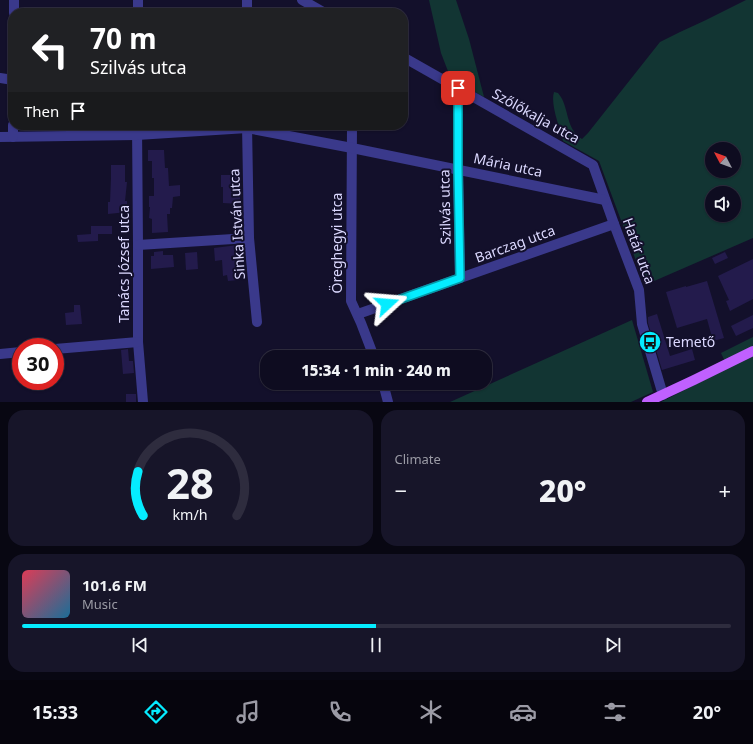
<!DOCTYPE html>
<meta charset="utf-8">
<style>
body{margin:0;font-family:"Noto Sans",sans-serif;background:#171529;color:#f1f3f6;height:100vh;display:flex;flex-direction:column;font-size:15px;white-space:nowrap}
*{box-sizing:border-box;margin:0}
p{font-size:13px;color:#9b9ba5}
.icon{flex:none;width:22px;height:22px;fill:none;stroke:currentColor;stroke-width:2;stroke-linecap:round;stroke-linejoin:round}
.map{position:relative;height:402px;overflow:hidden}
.side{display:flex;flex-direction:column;gap:8px;padding:8px;background:#080712;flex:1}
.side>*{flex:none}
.top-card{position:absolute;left:8px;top:8px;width:400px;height:122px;border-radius:16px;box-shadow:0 1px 3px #0004,0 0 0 1px #2e2c3e;background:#202124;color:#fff;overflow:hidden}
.needle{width:26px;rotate:311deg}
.fabs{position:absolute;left:705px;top:142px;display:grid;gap:8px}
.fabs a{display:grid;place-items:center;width:36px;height:36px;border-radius:50%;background:#0e0c20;box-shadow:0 1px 3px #0004,0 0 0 1px #2e2c3e;font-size:20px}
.speed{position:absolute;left:12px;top:338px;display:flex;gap:8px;font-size:20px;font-weight:700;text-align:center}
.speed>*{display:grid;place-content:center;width:52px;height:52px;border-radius:50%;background:#0e0c20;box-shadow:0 1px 3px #0004,0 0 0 1px #2e2c3e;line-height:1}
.speed .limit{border:6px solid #d22;background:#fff;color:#111}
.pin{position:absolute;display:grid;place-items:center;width:34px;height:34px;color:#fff;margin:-17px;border-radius:8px;box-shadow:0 2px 6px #0006}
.me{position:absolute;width:44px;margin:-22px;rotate:71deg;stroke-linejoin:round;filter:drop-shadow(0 0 3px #0008)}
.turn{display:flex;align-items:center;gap:14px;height:84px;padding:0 16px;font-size:18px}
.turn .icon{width:52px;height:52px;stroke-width:2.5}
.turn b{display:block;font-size:28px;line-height:34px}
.then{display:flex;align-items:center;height:38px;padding:0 16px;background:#0003;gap:8px;font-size:15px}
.big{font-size:30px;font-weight:800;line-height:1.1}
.side .card{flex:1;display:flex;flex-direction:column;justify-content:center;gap:6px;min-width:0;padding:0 14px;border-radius:16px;background:#171529}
.side .dial{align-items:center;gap:0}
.dial svg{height:104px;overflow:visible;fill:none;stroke:#2e2c3e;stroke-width:7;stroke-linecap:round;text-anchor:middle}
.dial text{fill:#f1f3f6;stroke:none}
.song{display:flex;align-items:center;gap:12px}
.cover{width:48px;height:48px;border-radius:6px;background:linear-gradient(135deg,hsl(350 70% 55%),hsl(200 70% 35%))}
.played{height:4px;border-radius:2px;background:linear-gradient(90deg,#05ecff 50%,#2e2c3e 50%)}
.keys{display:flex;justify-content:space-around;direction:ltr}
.heat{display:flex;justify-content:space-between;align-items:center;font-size:22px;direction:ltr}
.side .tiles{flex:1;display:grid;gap:8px;grid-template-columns:1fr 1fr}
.card:last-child{grid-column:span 2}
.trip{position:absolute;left:260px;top:350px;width:232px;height:40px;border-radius:16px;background:#0e0c20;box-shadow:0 1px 3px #0004,0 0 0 1px #2e2c3e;font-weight:800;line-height:40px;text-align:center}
.menu{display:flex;height:64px;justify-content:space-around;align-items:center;background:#06050d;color:#9b9ba5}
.menu .icon{width:28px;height:28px}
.menu .current{color:#05ecff}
.menu b{font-size:18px;color:#f1f3f6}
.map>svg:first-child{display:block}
</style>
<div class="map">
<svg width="753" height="402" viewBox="0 0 753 402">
<rect width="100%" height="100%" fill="#13102b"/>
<g fill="#123533" fill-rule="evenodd">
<polygon points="429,0 456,0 469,39 484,97 451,79 441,53"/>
<path d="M746,0H753V238L645,285L599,161L563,141C560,128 550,104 554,92L558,93C560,96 562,98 563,101C569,116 568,130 582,139L588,133L660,42L680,32L706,20ZM712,149H734V171H712ZM712,193H734V215H712Z"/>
<polygon points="632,320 653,392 631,402 450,402"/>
<polygon points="753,337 753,402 661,402 728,368 721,353"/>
</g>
<g fill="#231b4c">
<polygon points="148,150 164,150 165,168 168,168 169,186 180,185 180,196 173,197 172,208 170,208 170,214 167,214 168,232 152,233 152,219 149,218 150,207 149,207 149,196 154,196 154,178 152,178 152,161 148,161"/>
<polygon points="111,165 125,165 125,182 127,182 125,201 127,201 127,212 108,214 108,202 110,202 111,178"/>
<polygon points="221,175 240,175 240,204 223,203 223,187 221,187"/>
<polygon points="91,226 112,226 112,234 98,234 98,241 78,242 77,235 91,234"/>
<polygon points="238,245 242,274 238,274 238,280 228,281 227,275 223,276 222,260 215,261 214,248"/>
<polygon points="163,251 163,255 173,255 174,267 151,269 151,256 154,256 154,252"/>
<polygon points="197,252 198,269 186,270 185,253"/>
<polygon points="725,252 728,258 715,264 712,258"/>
<polygon points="753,259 753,299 730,311 726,301 729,300 718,276"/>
<polygon points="707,281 724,338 713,341 707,319 677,328 666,292 686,286 686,287"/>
<polygon points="74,305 80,305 82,324 66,325 65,313 74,312"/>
<polygon points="657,314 670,356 692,349 695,360 662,370 648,323 648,317"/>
<polygon points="753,315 753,328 736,336 731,326"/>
<polygon points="128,349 129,361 133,361 134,373 123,374 121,350"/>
<rect x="126" y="394" width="10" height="8"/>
</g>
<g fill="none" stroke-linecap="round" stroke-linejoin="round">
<g stroke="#3a398b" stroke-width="10">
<polyline points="247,0 247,13"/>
<polyline points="302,0 325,13"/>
<polyline points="14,13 14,0"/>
<polyline points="138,13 138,0"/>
<polyline points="403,57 593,165 614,224 639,290 642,324 663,395"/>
<polyline points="0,78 13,80"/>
<polyline points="458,88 458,169 460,278"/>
<polyline points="137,125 138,245 138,342 143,402"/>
<polyline points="247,125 249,238 257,322"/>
<polyline points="352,125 351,301 361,323 374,357"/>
<polyline points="0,137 137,135 247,128 352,148 605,200"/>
<polyline points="13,137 13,125"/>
<polyline points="138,245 249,238"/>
<polyline points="358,314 614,224"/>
<polyline points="55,349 138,342"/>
<polyline points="0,354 21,352"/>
<polyline points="383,383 388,402"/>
</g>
<polyline stroke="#c060ff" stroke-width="10" points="647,402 694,380 753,351"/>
</g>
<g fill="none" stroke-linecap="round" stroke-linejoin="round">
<g stroke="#0399a6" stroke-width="10">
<polyline id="route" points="387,304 460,278 458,169 458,88"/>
</g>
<use href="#route" stroke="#05ecff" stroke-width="7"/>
</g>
<defs>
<g id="bus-disc" transform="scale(1.15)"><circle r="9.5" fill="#05ecff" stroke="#13102b"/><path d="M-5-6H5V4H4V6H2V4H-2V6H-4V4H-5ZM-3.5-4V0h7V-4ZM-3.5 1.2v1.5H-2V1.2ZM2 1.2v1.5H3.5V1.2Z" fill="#111"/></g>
</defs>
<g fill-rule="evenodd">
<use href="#bus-disc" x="650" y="342"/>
</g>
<g text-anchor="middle" stroke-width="4" stroke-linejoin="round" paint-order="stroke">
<g font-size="14" fill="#dcd9ff" stroke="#13102b">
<text transform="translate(536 116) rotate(29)" y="5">Szőlőkalja utca</text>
<text transform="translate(508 165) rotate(12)" y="5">Mária utca</text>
<text transform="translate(445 207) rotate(-91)" y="5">Szilvás utca</text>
<text transform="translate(237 224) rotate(-93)" y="5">Sinka István utca</text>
<text transform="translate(337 243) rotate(-90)" y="5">Öreghegyi utca</text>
<text transform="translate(515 244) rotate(-20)" y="5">Barczag utca</text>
<text transform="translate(639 251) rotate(70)" y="5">Határ utca</text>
<text transform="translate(124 264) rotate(-90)" y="5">Tanács József utca</text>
</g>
<g font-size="14" fill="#dcd9ff" stroke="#13102b" text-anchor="start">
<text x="666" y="347">Temető</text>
</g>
</g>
</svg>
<div class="fabs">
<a><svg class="needle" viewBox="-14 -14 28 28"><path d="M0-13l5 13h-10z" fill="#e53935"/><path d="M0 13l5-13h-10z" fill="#9b9ba5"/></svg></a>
<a><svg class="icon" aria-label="sound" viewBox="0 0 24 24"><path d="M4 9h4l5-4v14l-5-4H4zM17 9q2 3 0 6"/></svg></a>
</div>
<div class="speed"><div class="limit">30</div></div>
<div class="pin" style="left:458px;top:88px;background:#d93025"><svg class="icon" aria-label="arrive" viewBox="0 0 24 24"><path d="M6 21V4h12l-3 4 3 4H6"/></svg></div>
<svg class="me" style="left:387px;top:304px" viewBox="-20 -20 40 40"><path d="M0-17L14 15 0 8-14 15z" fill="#05ecff" stroke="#fff" stroke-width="4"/></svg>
<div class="trip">15:34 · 1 min · 240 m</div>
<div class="top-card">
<div class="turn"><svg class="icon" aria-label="left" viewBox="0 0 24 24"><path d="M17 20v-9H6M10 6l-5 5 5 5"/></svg><div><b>70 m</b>Szilvás utca</div></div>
<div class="then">Then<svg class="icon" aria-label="arrive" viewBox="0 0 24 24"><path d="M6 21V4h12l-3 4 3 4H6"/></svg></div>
</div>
</div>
<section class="side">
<div class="tiles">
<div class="card dial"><svg viewBox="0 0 100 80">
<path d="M14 69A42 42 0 1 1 86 69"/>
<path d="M14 69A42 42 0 0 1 10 35" stroke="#05ecff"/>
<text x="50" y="56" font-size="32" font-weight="700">28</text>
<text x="50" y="72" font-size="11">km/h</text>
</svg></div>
<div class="card"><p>Climate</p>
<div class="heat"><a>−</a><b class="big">20°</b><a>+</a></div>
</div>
<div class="card">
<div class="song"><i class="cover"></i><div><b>101.6 FM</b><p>Music</p></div></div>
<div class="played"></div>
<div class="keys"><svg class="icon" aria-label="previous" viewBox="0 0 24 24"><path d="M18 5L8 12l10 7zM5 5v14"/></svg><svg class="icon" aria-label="pause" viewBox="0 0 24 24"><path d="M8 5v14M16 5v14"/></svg><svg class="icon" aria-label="next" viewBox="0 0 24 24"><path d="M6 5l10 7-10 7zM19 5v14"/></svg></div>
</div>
</div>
</section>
<nav class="menu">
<b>15:33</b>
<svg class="icon current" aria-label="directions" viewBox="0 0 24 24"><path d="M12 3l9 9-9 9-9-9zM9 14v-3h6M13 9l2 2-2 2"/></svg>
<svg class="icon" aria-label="music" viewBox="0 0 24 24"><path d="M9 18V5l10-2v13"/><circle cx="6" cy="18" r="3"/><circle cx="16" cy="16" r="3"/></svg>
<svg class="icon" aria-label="phone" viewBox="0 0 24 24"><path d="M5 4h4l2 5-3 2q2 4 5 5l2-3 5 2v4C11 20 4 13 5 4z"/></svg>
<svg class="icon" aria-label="climate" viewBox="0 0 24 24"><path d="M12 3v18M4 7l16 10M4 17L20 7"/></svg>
<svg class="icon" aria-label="car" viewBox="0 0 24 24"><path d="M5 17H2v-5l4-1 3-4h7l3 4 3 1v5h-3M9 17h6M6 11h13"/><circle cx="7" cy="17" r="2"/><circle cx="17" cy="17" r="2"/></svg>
<svg class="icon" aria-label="filters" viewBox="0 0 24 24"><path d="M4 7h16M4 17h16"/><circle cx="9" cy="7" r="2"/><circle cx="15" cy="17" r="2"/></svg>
<b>20°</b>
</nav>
